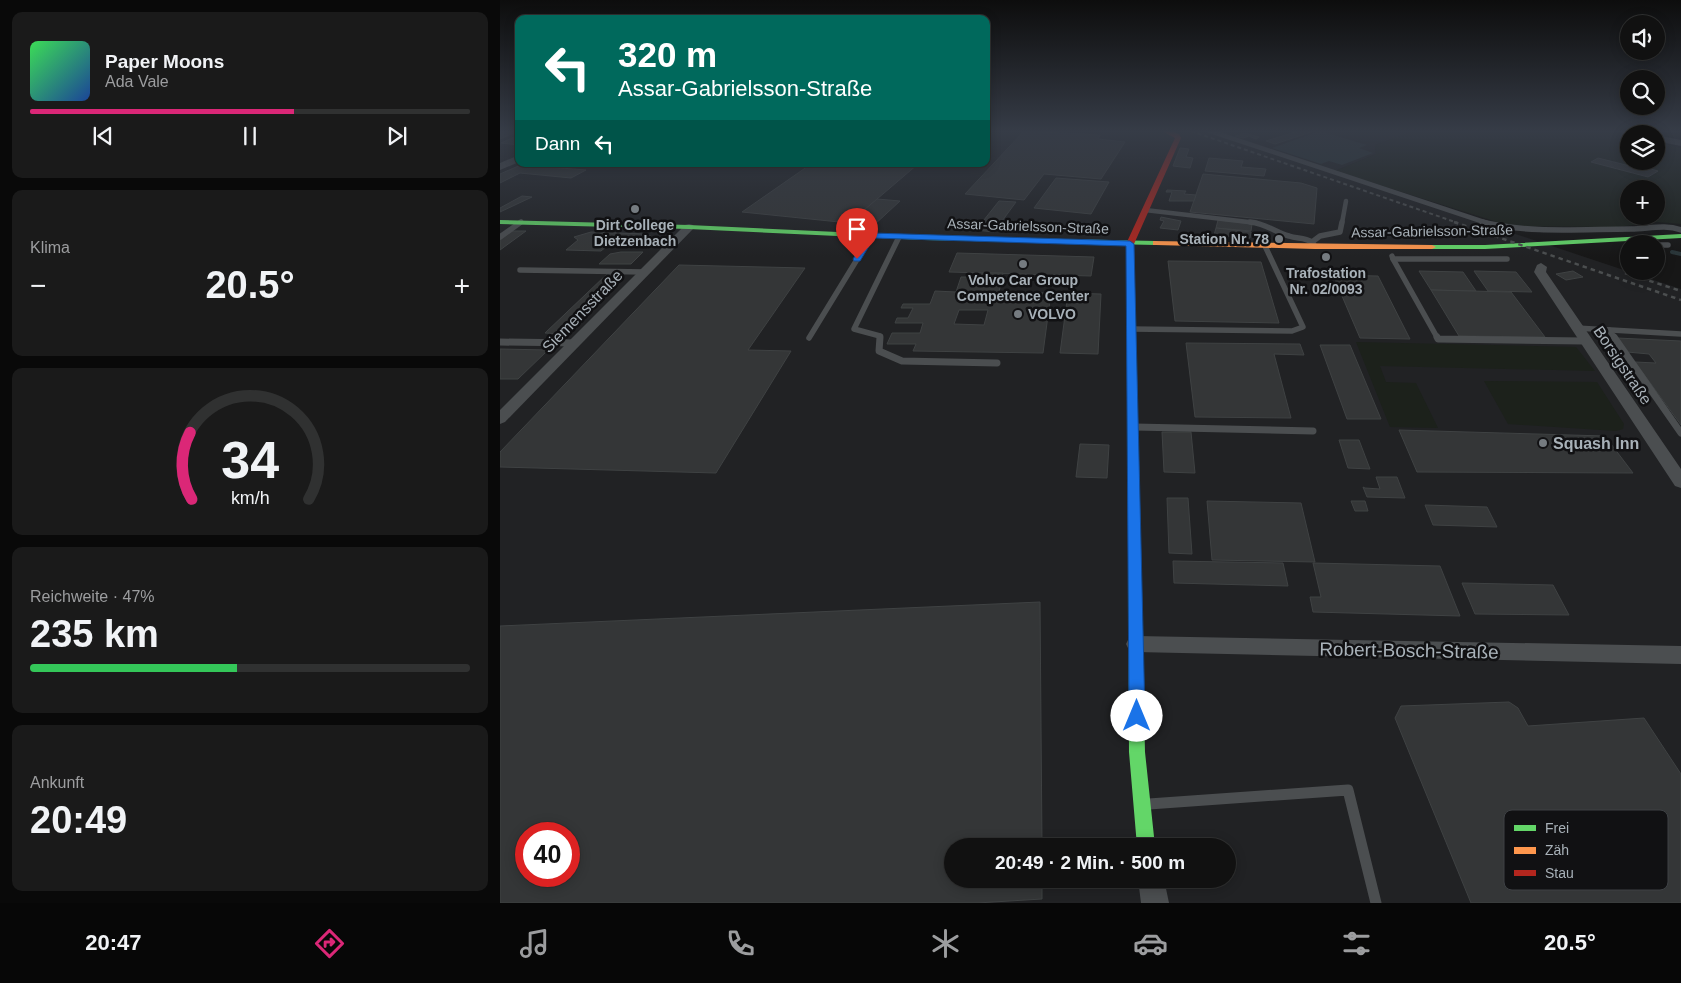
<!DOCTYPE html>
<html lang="de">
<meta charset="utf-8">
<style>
body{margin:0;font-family:Helvetica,sans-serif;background:#1a1a1a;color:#f1f3f6;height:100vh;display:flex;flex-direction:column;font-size:19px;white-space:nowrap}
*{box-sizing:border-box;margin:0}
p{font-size:16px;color:#9c9d9f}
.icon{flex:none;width:28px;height:28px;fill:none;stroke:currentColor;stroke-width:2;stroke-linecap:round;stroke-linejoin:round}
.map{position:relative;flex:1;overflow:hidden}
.sheet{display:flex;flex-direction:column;gap:12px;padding:12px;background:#090909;width:500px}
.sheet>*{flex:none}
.banner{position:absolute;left:15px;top:15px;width:475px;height:152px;border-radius:10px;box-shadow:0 2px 12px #0003,0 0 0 1px #303131;background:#00695c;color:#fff;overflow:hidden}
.controls{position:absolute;left:1120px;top:15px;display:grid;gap:10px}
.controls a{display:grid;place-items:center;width:45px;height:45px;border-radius:50%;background:#111;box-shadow:0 2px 12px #0003,0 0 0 1px #303131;font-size:25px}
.speed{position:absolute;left:15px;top:822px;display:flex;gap:10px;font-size:25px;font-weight:700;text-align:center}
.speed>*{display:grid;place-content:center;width:65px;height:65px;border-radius:50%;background:#111;box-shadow:0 2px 12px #0003,0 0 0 1px #303131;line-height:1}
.speed .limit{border:8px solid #d22;background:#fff;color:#111}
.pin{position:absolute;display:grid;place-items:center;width:42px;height:42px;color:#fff;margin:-51px -21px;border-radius:50% 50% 50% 0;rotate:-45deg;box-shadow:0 0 5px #0007}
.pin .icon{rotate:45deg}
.me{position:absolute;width:55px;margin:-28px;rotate:0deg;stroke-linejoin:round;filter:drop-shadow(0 0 4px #0008)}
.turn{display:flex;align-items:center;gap:18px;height:105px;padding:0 20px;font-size:22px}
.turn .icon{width:65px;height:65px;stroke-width:2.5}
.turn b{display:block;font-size:35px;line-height:42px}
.then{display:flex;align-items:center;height:48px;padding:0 20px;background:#0003;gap:10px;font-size:19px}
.big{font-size:38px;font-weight:700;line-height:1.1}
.sheet .tile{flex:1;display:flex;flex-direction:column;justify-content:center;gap:8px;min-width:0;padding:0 18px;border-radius:10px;background:#1a1a1a}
.sheet .dial{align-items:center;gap:0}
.dial svg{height:130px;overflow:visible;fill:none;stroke:#303131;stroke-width:7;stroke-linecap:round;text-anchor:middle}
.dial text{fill:#f1f3f6;stroke:none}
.song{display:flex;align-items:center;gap:15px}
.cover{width:60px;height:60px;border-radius:8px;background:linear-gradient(135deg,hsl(130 70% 55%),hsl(220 70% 35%))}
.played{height:5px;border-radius:2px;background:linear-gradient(90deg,#db2777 60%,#303131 60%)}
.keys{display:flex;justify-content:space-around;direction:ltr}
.heat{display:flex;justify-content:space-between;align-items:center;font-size:28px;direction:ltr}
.charge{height:8px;border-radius:4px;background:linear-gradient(90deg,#34c759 47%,#303131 0)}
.trip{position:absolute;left:444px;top:838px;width:292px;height:50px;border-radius:25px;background:#111;box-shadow:0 2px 12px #0003,0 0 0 1px #303131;font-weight:700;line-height:50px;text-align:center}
.menu{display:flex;height:80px;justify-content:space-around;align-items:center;background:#070707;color:#9c9d9f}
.menu .icon{width:35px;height:35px}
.menu .selected{color:#db2777}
.menu b{font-size:22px;color:#f1f3f6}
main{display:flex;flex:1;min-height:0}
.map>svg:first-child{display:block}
</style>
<main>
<section class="sheet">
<div class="tile">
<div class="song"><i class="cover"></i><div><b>Paper Moons</b><p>Ada Vale</p></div></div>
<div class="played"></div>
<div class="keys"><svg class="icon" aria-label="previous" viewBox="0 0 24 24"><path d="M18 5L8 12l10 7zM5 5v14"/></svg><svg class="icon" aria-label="pause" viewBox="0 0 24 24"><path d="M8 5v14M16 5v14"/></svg><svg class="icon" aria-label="next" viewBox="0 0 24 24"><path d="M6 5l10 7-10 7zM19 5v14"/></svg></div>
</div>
<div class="tile"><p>Klima</p>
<div class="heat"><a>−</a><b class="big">20.5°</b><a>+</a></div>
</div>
<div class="tile dial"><svg viewBox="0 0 100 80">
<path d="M14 69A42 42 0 1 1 86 69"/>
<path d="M14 69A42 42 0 0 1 13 28" stroke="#db2777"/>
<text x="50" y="56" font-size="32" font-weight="700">34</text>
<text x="50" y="72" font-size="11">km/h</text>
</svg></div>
<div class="tile"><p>Reichweite · 47%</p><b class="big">235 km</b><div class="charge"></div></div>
<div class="tile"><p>Ankunft</p><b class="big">20:49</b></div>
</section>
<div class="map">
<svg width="1181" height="903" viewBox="0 0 1181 903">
<rect width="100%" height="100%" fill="#171717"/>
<g fill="#212224" fill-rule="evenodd">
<path d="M0,131H19V164H486V131H706L1181,289V903H0ZM26,834H69V876H26ZM452,846H728V879H452Z"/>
<polygon points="715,131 914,131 875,145 876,154 835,171"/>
</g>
<g fill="#1c211b" fill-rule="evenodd">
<path d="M914,131H1110L1129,136V161H1156V142L1181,148V224L1157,222L1117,227L1010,226L835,171L876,154L875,145ZM1129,189H1156V216H1129Z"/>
<polygon points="856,342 1076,347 1095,371 880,366 886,382 916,383 938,428 890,427"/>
<polygon points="984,381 1097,382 1124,424 1123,429 1116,431 1008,424"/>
</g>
<polygon fill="#2a3639" points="820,131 867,145 859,148 873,153 842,165 829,161 821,164 772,148"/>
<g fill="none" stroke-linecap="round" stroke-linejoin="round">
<polyline stroke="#2a3639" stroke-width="4" points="1172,252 1181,254"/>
</g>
<g fill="#343637" stroke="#3f4243" fill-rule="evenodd">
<polygon points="0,131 2,131 16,132 0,139"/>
<polygon points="524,131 600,135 598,139 625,142 601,179 544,174 524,200 465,194"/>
<polygon points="798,131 814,131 775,144 766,141"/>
<polygon points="745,133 759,137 756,139 749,136 743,138 735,136"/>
<polygon points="19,135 19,145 1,143"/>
<polygon points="680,148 689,149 686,157 693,158 690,168 673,166"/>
<polygon points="709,158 743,161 741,167 766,169 764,176 705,171"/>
<polygon points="1098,158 1130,166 1133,164 1158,171 1148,177 1091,162"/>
<polygon points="23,164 39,164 35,166 86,170 71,178 20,173 0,183 0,174"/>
<polygon points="311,164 418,164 349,223 242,212"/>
<polygon points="703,174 801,183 817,188 814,224 690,212"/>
<polygon points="556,178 609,182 591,214 534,208"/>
<polygon points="667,190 686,191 684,194 696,195 694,201 669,201 672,192 666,192"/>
<polygon points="22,196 32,197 0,212 0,208"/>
<polygon points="377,199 400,201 373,226 349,223"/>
<polygon points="499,201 516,202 494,232 476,230"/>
<polygon points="661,217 681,221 678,230 660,228 664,221 660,220"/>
<polygon points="718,220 752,224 751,231 716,228"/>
<polygon points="716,228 751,232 750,238 714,235"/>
<polygon points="12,231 26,231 0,250 0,240"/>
<polygon points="91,232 145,234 143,235 151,236 151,241 153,241 113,241 101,251 66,250 78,240 74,237"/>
<polygon points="121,252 143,252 131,264 99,264 110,254"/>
<polygon points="457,253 594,257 591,276 449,272"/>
<polygon points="668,261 761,262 779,323 675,321"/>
<polygon points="179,265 305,268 248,350 291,351 216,473 0,467 0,452"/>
<polygon points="919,271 963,272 976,291 931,290"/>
<polygon points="974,271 1016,272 1032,292 988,291"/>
<polygon points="1073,271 1083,277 1066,280 1056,274"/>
<path d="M482,273H503L499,292L551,293L543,353L413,351L416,344H387L392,333H420L423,323H395L397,318H408L413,308H401L403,304H430L435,291L456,292L461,277H481ZM459,310H488L484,325L454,324Z"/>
<polygon points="106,275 123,275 63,334 45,333"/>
<polygon points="833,275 878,276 910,339 860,338"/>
<polygon points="931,290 1011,292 1045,337 959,336"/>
<polygon points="568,293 601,294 598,354 560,353"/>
<polygon points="1117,338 1181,341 1181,425 1135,362 1156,363 1149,354 1127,352"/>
<polygon points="686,343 800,344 804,355 774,354 791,418 695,417"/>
<polygon points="820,345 850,345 881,419 847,419"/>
<polygon points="0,349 48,350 18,379 0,379"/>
<polygon points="899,430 1105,436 1133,473 917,472"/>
<polygon points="662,432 691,432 695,473 664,472"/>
<polygon points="839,440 859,440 870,469 848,468"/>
<polygon points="580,444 609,445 607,478 576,477"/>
<polygon points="876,477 897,477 905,498 867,497 863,487 865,488 880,489"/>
<polygon points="667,498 688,498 692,554 669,553"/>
<polygon points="707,501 801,503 815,562 712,560"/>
<polygon points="851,501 865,501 868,511 855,511"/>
<polygon points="925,505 987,507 997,527 933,525"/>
<polygon points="673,561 783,563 788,586 674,583"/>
<polygon points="813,563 940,566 960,616 813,612 810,597 821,597"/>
<polygon points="962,583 1053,585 1069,615 975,614"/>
<path d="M540,602L542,846H452V879H542V899L477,903H0V626ZM26,834H69V876H26Z"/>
<polygon points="1009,702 1018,708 1028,726 1144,718 1181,774 1181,903 971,903 895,718 901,706"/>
</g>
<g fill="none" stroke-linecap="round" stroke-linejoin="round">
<g stroke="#4b4e50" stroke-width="4.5">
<polyline points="710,131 987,223"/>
<polyline points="645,210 757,223"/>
<polyline points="842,223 846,201"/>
</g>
<g stroke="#4b4e50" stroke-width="5.5">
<path d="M750,222C767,224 775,232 789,236C797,239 804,237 812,242"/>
<path d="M982,222C1030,234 1082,229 1131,229C1148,229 1165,224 1181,230"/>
<polyline points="0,237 21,222"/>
<polyline points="814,245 812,242 820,236 840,232 842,222"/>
<polyline points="1156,245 1168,245"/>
<polyline points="892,256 893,259 1007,259"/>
<polyline points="893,259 938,339"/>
<polyline points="20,270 145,272"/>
<polyline points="1076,328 1181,334"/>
<polyline points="631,329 792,331 803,327 765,246"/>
<polyline points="1109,330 1115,339"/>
<polyline points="309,338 372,235"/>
<polyline points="380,339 380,336 354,329 399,237"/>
</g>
<g stroke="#4b4e50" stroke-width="7">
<polyline points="380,337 379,351 402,361 497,363"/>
<polyline points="937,337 938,339 1085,341"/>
<polyline points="1114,337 1181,433"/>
<polyline points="0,342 76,343"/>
<polyline points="635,427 813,431"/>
</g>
<polyline stroke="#4b4e50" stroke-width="11" points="649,804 848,790 876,903"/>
<g fill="#4b4e50" fill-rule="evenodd">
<polygon points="1119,131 1134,131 1140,134 1129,135"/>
<polygon points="1156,135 1181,140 1181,146 1156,141"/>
<polygon points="19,155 19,162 0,170 0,163"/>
<polygon points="189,224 193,225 194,227 193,229 5,422 0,424 0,410 185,225"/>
<polygon points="1041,263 1047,267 1046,272 1181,469 1181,488 1175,486 1034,272 1037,265"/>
<polygon points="636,636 1181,646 1181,664 636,652 629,650 626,644 629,638"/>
<polygon points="638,879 664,879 669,903 641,903"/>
</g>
<g fill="#63d668" fill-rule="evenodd">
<polygon points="0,220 189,225 424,236 656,241 660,243 656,245 424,240 189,229 0,224"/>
<polygon points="1181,234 1181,238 985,249 932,249 928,247 932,245 985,245"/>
<polygon points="631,306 635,309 645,752 655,846 637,846 629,752 627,309"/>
</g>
<polygon fill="#ff974d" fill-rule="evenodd" points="653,241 932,245 936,247 932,249 815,249 656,245 653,245"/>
<polygon fill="#b3261e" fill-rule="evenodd" points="662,131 671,131 679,134 681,138 634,244 635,309 631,312 627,309 626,244 675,138"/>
<polyline stroke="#4b4e4f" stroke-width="2" stroke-dasharray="4 3" stroke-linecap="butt" points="691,131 958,223"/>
<g stroke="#4b4e4f" stroke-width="2.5" stroke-dasharray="4.5 4" stroke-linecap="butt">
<polyline points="954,222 1181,300"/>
<polyline points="1125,273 1181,291"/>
</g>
</g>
<linearGradient id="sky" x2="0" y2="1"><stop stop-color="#0d0d0d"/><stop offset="0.51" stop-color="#363c47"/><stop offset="1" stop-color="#363c47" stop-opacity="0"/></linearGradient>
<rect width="1181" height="257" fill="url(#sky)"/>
<polygon fill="#1a73e8" stroke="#114b97" points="372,233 630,241 634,244 645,716 643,721 637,723 631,721 629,716 626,246 374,238 360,261 354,261 353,259 368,235"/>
<g fill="#757b80" stroke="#111113" stroke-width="2">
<circle cx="135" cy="209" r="5"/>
<circle cx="779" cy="239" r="5"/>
<circle cx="826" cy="257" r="5"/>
<circle cx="523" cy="264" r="5"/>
<circle cx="518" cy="314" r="5"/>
<circle cx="1043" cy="443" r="5"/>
</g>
<g text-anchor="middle" stroke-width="5" stroke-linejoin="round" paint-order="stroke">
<g font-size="14" font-weight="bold" fill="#a8b1b8" stroke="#111113">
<text x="135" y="230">Dirt College<tspan x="135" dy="16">Dietzenbach</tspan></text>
<text x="769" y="244" text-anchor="end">Station Nr. 78</text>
<text x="826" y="278">Trafostation<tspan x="826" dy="16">Nr. 02/0093</tspan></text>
<text x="523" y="285">Volvo Car Group<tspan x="523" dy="16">Competence Center</tspan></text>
<text x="528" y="319" text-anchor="start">VOLVO</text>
</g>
<g font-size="14" fill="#a8b1b8" stroke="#111113">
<text transform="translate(528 226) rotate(2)" y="5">Assar-Gabrielsson-Straße</text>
<text transform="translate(932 231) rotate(-1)" y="5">Assar-Gabrielsson-Straße</text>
</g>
<g font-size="16" fill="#a8b1b8" stroke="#111113">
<text transform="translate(82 311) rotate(-46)" y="6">Siemensstraße</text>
<text transform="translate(1123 365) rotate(56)" y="6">Borsigstraße</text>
</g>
<g font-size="16" font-weight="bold" fill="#a8b1b8" stroke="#111113" text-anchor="start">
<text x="1053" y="449">Squash Inn</text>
</g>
<g font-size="19" fill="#a8b1b8" stroke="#111113">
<text transform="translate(909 650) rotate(1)" y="7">Robert-Bosch-Straße</text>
</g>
</g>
<rect x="1004" y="810" width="164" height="80" rx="8" fill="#111113" stroke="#3e4145" stroke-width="1"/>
<rect x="1014" y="825" width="22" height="6" fill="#63d668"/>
<rect x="1014" y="847" width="22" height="7" fill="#ff974d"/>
<rect x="1014" y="870" width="22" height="6" fill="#b3261e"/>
<g font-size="14" fill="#a8b1b8">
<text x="1045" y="833">Frei</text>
<text x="1045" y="855">Zäh</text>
<text x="1045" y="878">Stau</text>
</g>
</svg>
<div class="controls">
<a><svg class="icon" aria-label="sound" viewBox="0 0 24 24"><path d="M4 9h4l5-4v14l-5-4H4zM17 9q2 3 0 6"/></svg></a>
<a><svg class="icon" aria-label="search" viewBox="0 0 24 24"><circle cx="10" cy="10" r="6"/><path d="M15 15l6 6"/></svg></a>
<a><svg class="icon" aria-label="layers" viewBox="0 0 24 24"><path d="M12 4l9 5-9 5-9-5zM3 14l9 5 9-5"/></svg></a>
<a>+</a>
<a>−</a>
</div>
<div class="speed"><div class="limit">40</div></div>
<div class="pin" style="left:357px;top:259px;background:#d93025"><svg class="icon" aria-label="arrive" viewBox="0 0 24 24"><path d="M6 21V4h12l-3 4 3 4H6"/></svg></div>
<svg class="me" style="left:637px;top:716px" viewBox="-20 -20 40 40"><circle r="19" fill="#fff"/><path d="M0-13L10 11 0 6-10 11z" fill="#1a73e8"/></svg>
<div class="trip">20:49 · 2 Min. · 500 m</div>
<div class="banner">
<div class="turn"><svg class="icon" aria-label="left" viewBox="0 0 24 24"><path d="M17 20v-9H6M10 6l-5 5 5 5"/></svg><div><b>320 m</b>Assar-Gabrielsson-Straße</div></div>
<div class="then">Dann<svg class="icon" aria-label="left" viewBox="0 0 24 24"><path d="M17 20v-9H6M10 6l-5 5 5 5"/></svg></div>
</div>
</div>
</main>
<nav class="menu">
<b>20:47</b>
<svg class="icon selected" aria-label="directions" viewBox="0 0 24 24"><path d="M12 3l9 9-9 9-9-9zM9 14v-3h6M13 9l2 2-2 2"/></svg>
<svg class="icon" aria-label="music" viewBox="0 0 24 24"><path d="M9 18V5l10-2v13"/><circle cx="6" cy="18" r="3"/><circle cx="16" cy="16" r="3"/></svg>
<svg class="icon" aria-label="phone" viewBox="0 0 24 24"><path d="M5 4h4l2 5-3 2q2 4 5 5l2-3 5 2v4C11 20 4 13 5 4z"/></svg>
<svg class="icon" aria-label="climate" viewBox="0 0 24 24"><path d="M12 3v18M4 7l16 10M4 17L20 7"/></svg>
<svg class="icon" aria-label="car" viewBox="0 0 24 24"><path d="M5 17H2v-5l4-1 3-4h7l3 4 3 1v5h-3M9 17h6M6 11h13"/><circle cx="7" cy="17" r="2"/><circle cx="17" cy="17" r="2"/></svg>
<svg class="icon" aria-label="filters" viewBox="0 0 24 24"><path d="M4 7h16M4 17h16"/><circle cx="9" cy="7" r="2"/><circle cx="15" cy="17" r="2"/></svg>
<b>20.5°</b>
</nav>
